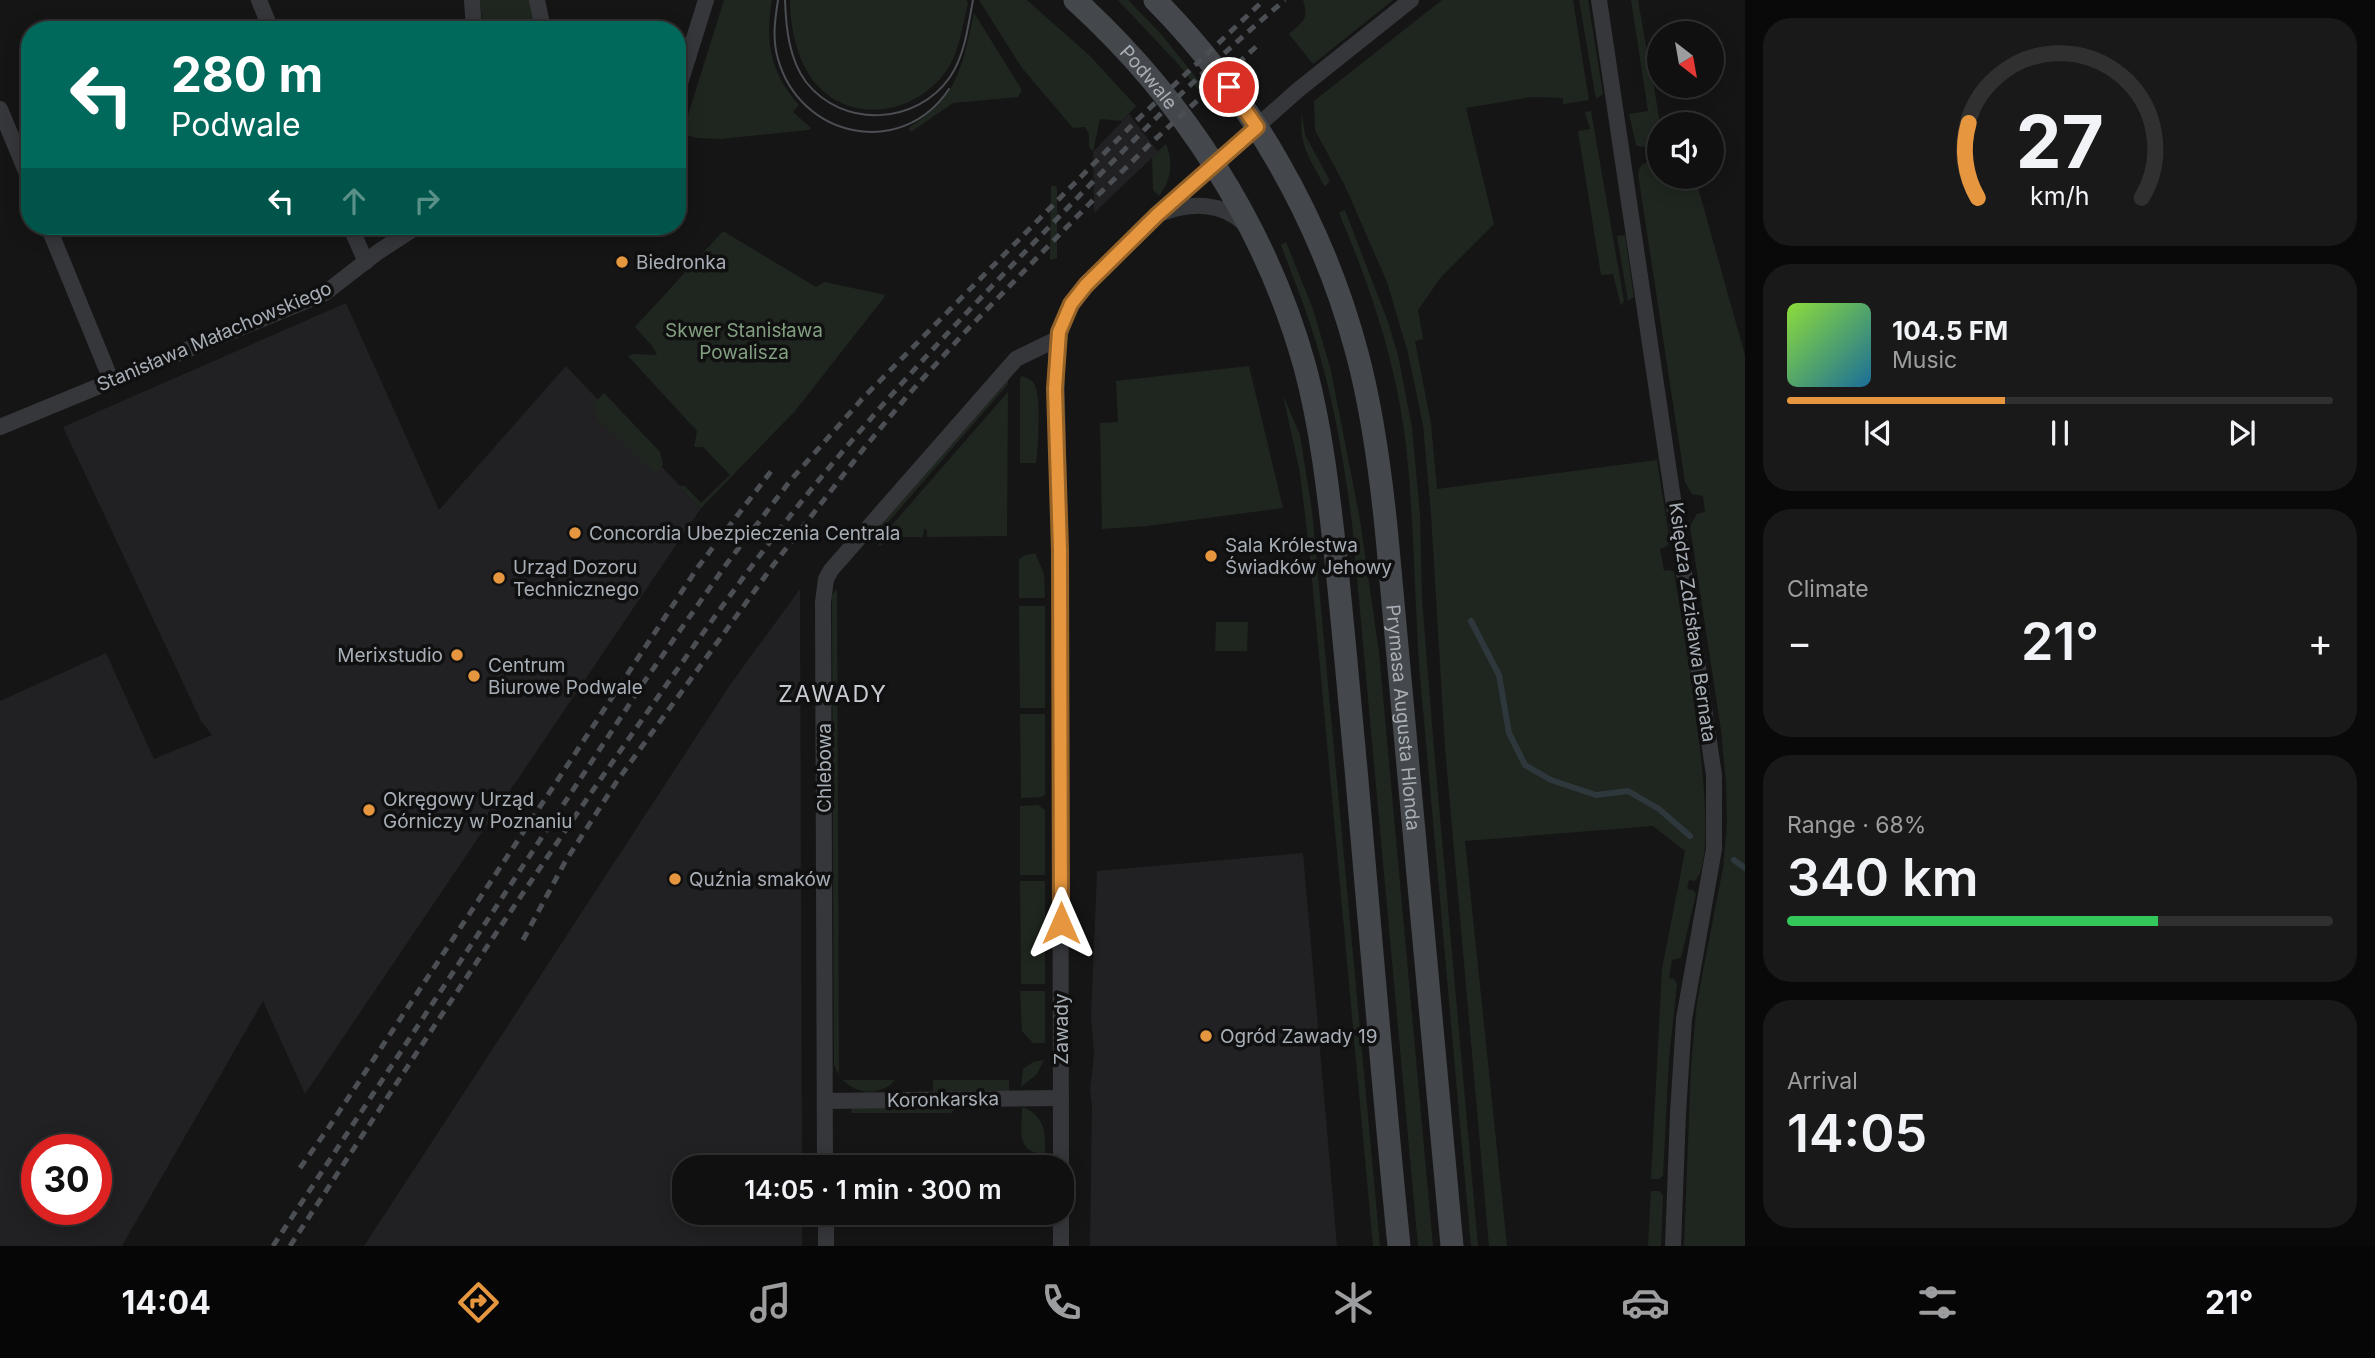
<!DOCTYPE html>
<meta charset="utf-8">
<style>
body{margin:0;font-family:Inter,sans-serif;background:#191919;color:#f1f3f6;height:100vh;display:flex;flex-direction:column;font-size:26px;white-space:nowrap}
*{box-sizing:border-box;margin:0}
p{font-size:23px;color:#9c9d9f}
.icon{flex:none;width:38px;height:38px;fill:none;stroke:currentColor;stroke-width:2;stroke-linecap:round;stroke-linejoin:round}
.map{position:relative;flex:1;overflow:hidden}
.panel{display:flex;flex-direction:column;gap:18px;padding:18px;background:#090909;width:630px}
.panel>*{flex:none}
.banner{position:absolute;left:21px;top:21px;width:665px;height:214px;border-radius:28px;box-shadow:0 4px 18px #0003,0 0 0 2px #303030;background:#00695c;color:#fff;overflow:hidden}
.needle{width:46px;rotate:149deg}
.buttons{position:absolute;left:1647px;top:21px;display:grid;gap:14px}
.buttons a{display:grid;place-items:center;width:77px;height:77px;border-radius:50%;background:#101010;box-shadow:0 4px 18px #0003,0 0 0 2px #303030;font-size:35px}
.speed{position:absolute;left:21px;top:1134px;display:flex;gap:14px;font-size:35px;font-weight:700;text-align:center}
.speed>*{display:grid;place-content:center;width:91px;height:91px;border-radius:50%;background:#101010;box-shadow:0 4px 18px #0003,0 0 0 2px #303030;line-height:1}
.speed .limit{border:10px solid #d22;background:#fff;color:#111}
.pin{position:absolute;display:grid;place-items:center;width:60px;height:60px;color:#fff;margin:-30px;border:4px solid #fff;border-radius:50%;box-shadow:0 2px 7px #0007}
.me{position:absolute;width:77px;margin:-38px;rotate:0deg;stroke-linejoin:round;filter:drop-shadow(0 0 5px #0008)}
.turn{display:flex;align-items:center;gap:24px;height:147px;padding:0 35px;font-size:32px}
.turn .icon{width:91px;height:91px;stroke-width:2.5}
.turn b{display:block;font-size:49px;line-height:60px}
.lanes{display:flex;align-items:center;height:66px;padding:0 35px;background:#0003;justify-content:center;gap:35px;direction:ltr}
.lanes .off{opacity:.35}
.big{font-size:52px;font-weight:600;line-height:1.1}
.panel .widget{flex:1;display:flex;flex-direction:column;justify-content:center;gap:10px;min-width:0;padding:0 24px;border-radius:28px;background:#191919}
.panel .dial{align-items:center;gap:0}
.dial svg{height:182px;overflow:visible;fill:none;stroke:#303030;stroke-width:7;stroke-linecap:round;text-anchor:middle}
.dial text{fill:#f1f3f6;stroke:none}
.song{display:flex;align-items:center;gap:21px}
.cover{width:84px;height:84px;border-radius:10px;background:linear-gradient(135deg,hsl(90 70% 55%),hsl(200 70% 35%))}
.played{height:7px;border-radius:4px;background:linear-gradient(90deg,#e5963e 40%,#303030 40%)}
.keys{display:flex;justify-content:space-around;direction:ltr}
.heat{display:flex;justify-content:space-between;align-items:center;font-size:38px;direction:ltr}
.charge{height:10px;border-radius:5px;background:linear-gradient(90deg,#34c759 68%,#303030 0)}
.trip{position:absolute;left:672px;top:1155px;width:402px;height:70px;border-radius:28px;background:#101010;box-shadow:0 4px 18px #0003,0 0 0 2px #303030;font-weight:600;line-height:70px;text-align:center}
.tabs{display:flex;height:112px;justify-content:space-around;align-items:center;background:#060606;color:#9c9d9f}
.tabs .icon{width:49px;height:49px}
.tabs .on{color:#e5963e}
.tabs b{font-size:32px;color:#f1f3f6}
main{display:flex;flex:1;min-height:0}
.map>svg:first-child{display:block}
</style>
<main>
<div class="map">
<svg width="1745" height="1246" viewBox="0 0 1745 1246">
<rect width="100%" height="100%" fill="#151516"/>
<g fill="#212123" fill-rule="evenodd">
<polygon points="1129,114 1158,152 1094,213 1093,152"/>
<path d="M346,303L439,510L566,366L701,508L305,1094L263,1001L122,1246H0V701L106,653L154,759L212,735L201,721L63,427ZM37,1150H96V1209H37Z"/>
<polygon points="800,589 802,1167 684,1167 684,1213 802,1213 802,1246 364,1246 730,685"/>
<polygon points="1303,853 1337,1246 1090,1246 1092,1104 1090,1090 1094,1055 1091,1017 1097,871"/>
</g>
<g fill="#1f261f">
<polygon points="480,0 530,0 535,24 531,30 483,30"/>
<path d="M724,0H772C765,42 770,72 799,105L793,112L811,128L809,130L721,139L697,138L682,134Z"/>
<path d="M790,0H966L968,3C963,23 960,47 950,65C923,111 856,128 817,85C798,64 790,29 790,0Z"/>
<polygon points="979,0 1027,0 1090,56 1136,106 1122,121 1100,119 1093,152 1089,146 1089,134 1085,127 1073,128 1022,68"/>
<polygon points="1118,0 1128,0 1161,34 1214,100 1214,104 1209,103 1179,65"/>
<path d="M1303,0H1393L1313,64L1289,34C1304,20 1309,20 1303,0Z"/>
<path d="M1442,0H1573L1589,100L1563,104V98L1532,97L1466,108L1494,224L1441,277L1418,310L1423,339L1415,341L1431,424L1437,489L1657,460L1670,543L1666,547L1660,549L1664,571L1670,570L1674,572C1681,618 1725,854 1695,881L1689,880L1687,889L1693,890L1696,894L1681,958L1672,960L1669,978L1674,979L1677,984L1669,1059L1663,1176L1659,1179H1651L1662,969L1685,851L1653,826L1465,841L1507,1246H1489L1445,748L1431,514L1423,425L1408,353L1387,282L1345,186L1315,130L1314,101Z"/>
<polygon points="1579,0 1588,0 1603,94 1596,99"/>
<polygon points="1631,0 1638,0 1649,63 1646,64 1648,74 1652,74 1660,124 1659,146 1641,147 1636,145 1629,114 1648,111"/>
<path d="M974,13L1022,90L1018,97L953,103L911,132L908,128C959,98 962,66 974,13Z"/>
<polygon points="1591,111 1624,301 1621,306 1613,274 1601,275 1578,131 1590,129 1585,112"/>
<path d="M1302,114L1305,135L1330,181L1325,187C1311,160 1298,145 1302,114Z"/>
<path d="M1166,144C1174,163 1171,180 1159,196L1153,190L1152,157Z"/>
<path d="M1659,160V177H1695L1745,355V1246H1684L1691,1066L1697,1002L1723,868L1727,824L1726,783L1721,730L1690,526L1697,514L1705,512L1703,496L1692,494L1685,482L1638,174C1640,162 1648,161 1659,160Z"/>
<polygon points="1051,186 1056,186 1057,189 1057,258 1050,260"/>
<path d="M1345,210L1388,322L1398,355L1412,428L1420,515L1422,599L1434,749L1478,1246H1471C1454,1060 1438,874 1421,688C1414,607 1415,526 1406,446C1397,365 1371,288 1339,213Z"/>
<polygon points="723,231 816,287 824,282 886,295 795,411 701,508 679,486 685,486 701,503 730,475 703,447 694,447 697,431 628,356 633,354 657,355 653,347 635,327"/>
<polygon points="1625,235 1634,297 1628,301 1617,236"/>
<path d="M1286,242L1313,309L1331,371L1360,520L1379,652L1433,1246H1418L1352,523C1344,462 1334,401 1316,342C1306,309 1293,277 1281,245Z"/>
<polygon points="1249,366 1283,508 1147,526 1102,529 1100,423 1118,422 1116,381"/>
<path d="M1022,376C1025,377 1030,379 1033,382C1042,392 1038,448 1036,463H1020V379Z"/>
<polygon points="1008,379 1008,384 878,534 881,525"/>
<polygon points="1008,392 1007,536 927,537 927,530 924,529 923,537 903,537 879,546 878,541"/>
<polygon points="604,393 660,452 663,465 655,474 596,417 595,402"/>
<polygon points="1283,395 1300,435 1312,511 1380,1246 1373,1246 1310,557 1300,473"/>
<polygon points="1035,553 1044,574 1045,598 1019,598 1019,560 1023,556"/>
<polygon points="837,589 839,1075 834,1065 832,595"/>
<polygon points="1019,606 1045,606 1045,708 1020,708"/>
<polygon points="1216,622 1248,622 1247,651 1215,651"/>
<polygon points="1020,714 1045,714 1045,795 1041,797 1021,798"/>
<polygon points="1038,805 1045,810 1045,875 1020,875 1020,806"/>
<polygon points="1020,881 1045,881 1045,984 1021,984"/>
<polygon points="1020,991 1045,991 1045,1043 1033,1043 1022,1031"/>
<polygon points="1044,1060 1037,1074 1021,1087 1023,1069 1033,1062"/>
<path d="M843,1080H895C881,1096 857,1095 843,1080Z"/>
<rect x="933" y="1080" width="76" height="11"/>
<path d="M1022,1107C1045,1115 1046,1133 1045,1154C1015,1153 1022,1130 1022,1107Z"/>
<polygon points="852,1108 955,1108 951,1113 851,1113"/>
<polygon points="1651,1191 1659,1191 1663,1195 1661,1246 1648,1246"/>
</g>
<g fill="none" stroke-linecap="round" stroke-linejoin="round">
<g stroke="#2e373b" stroke-width="6">
<polyline points="1471,621 1499,675 1509,733 1525,765 1551,780 1596,795 1628,791 1659,809 1690,836"/>
<polyline points="1734,860 1745,868"/>
</g>
<g stroke="#36373b" stroke-width="16">
<polyline points="259,0 271,30"/>
<polyline points="472,0 474,30"/>
<polyline points="537,0 542,24 540,30"/>
<polyline points="1599,0 1714,775 1714,849 1684,1019 1678,1113 1673,1246"/>
<polyline points="677,93 706,0"/>
<polyline points="0,109 30,181"/>
<path d="M1162,213C1191,202 1223,202 1246,225"/>
<polyline points="48,226 111,380"/>
<polyline points="350,226 366,262"/>
<polyline points="0,427 325,293 378,252 418,226"/>
<polyline points="825,1101 1061,1098"/>
<polyline points="825,1167 823,602 826,579 831,570 1016,359 1057,339"/>
<polyline points="1061,1167 1060,550 1056,353 1063,320 1079,293 1157,215 1298,90 1411,0"/>
<polyline points="826,1213 826,1246"/>
<polyline points="1061,1246 1061,1213"/>
</g>
<g stroke="#44474b" stroke-width="23">
<path id="s1" d="M1075,0C1183,98 1266,226 1305,367C1321,427 1328,489 1335,551C1343,623 1349,696 1356,769C1370,928 1383,1087 1399,1246"/>
<path id="s2" d="M1155,0C1251,97 1322,221 1357,353C1373,413 1381,475 1387,537L1452,1246"/>
</g>
<g stroke="#4b4e52" stroke-width="2">
<path d="M778,0C775,19 772,39 778,59C800,138 902,160 949,89"/>
<path d="M785,0C786,28 789,59 806,82C843,129 917,125 950,77C965,55 968,26 973,0"/>
</g>
<g stroke="#4b4e52" stroke-width="5" stroke-dasharray="9 7" stroke-linecap="butt">
<polyline points="523,940 565,862 617,781 774,564 865,447 908,395 965,332 1094,199 1151,143 1259,44"/>
<polyline points="300,1168 329,1127 698,567 772,470"/>
<polyline points="273,1246 644,682 725,566 790,481 862,399 978,281 1135,122 1264,0"/>
<path d="M290,1246C400,1078 510,909 625,744C679,667 732,590 790,516C871,413 961,317 1053,223C1127,146 1203,69 1285,0"/>
</g>
</g>
<g fill="none" stroke-linecap="round" stroke-linejoin="round">
<g stroke="#956228" stroke-width="18">
<polyline id="route" points="1061,923 1060,550 1055,389 1059,332 1071,304 1086,285 1157,215 1257,127 1229,87"/>
</g>
<use href="#route" stroke="#e5963e" stroke-width="12"/>
</g>
<g fill="#e5963e" stroke="#101011" stroke-width="2.5">
<circle cx="622" cy="262" r="7"/>
<circle cx="575" cy="533" r="7"/>
<circle cx="1211" cy="556" r="7"/>
<circle cx="499" cy="578" r="7"/>
<circle cx="457" cy="655" r="7"/>
<circle cx="474" cy="676" r="7"/>
<circle cx="369" cy="810" r="7"/>
<circle cx="675" cy="879" r="7"/>
<circle cx="1206" cy="1036" r="7"/>
</g>
<g text-anchor="middle" stroke-width="7" stroke-linejoin="round" paint-order="stroke">
<g font-size="19" fill="#a7aeb6" stroke="#101011">
<text dy="7" stroke="none"><textPath href="#s1" startOffset="107">Podwale</textPath></text>
<text transform="translate(214 336) rotate(-23)" y="7">Stanisława Małachowskiego</text>
<text transform="translate(1693 622) rotate(82)" y="7">Księdza Zdzisława Bernata</text>
<text dy="7" stroke="none"><textPath href="#s2" startOffset="779">Prymasa Augusta Hlonda</textPath></text>
<text transform="translate(824 768) rotate(-90)" y="7">Chlebowa</text>
<text transform="translate(1061 1029) rotate(-90)" y="7">Zawady</text>
<text transform="translate(943 1099) rotate(-1)" y="7">Koronkarska</text>
</g>
<g font-size="19" fill="#a7aeb6" stroke="#101011" text-anchor="start">
<text x="636" y="269">Biedronka</text>
<text x="589" y="540">Concordia Ubezpieczenia Centrala</text>
<text x="1225" y="552">Sala Królestwa<tspan x="1225" dy="22">Świadków Jehowy</tspan></text>
<text x="513" y="574">Urząd Dozoru<tspan x="513" dy="22">Technicznego</tspan></text>
<text x="443" y="662" text-anchor="end">Merixstudio</text>
<text x="488" y="672">Centrum<tspan x="488" dy="22">Biurowe Podwale</tspan></text>
<text x="383" y="806">Okręgowy Urząd<tspan x="383" dy="22">Górniczy w Poznaniu</tspan></text>
<text x="689" y="886">Quźnia smaków</text>
<text x="1220" y="1043">Ogród Zawady 19</text>
</g>
<g font-size="19" fill="#829f80" stroke="#101011">
<text x="744" y="337">Skwer Stanisława<tspan x="744" dy="22">Powalisza</tspan></text>
</g>
<g font-size="23" letter-spacing="2" fill="#c8ccd2" stroke="#101011">
<text x="833" y="702">ZAWADY</text>
</g>
</g>
</svg>
<div class="buttons">
<a><svg class="needle" viewBox="-14 -14 28 28"><path d="M0-13l5 13h-10z" fill="#e53935"/><path d="M0 13l5-13h-10z" fill="#9c9d9f"/></svg></a>
<a><svg class="icon" aria-label="sound" viewBox="0 0 24 24"><path d="M4 9h4l5-4v14l-5-4H4zM17 9q2 3 0 6"/></svg></a>
</div>
<div class="speed"><div class="limit">30</div></div>
<div class="pin" style="left:1229px;top:87px;background:#d93025"><svg class="icon" aria-label="arrive" viewBox="0 0 24 24"><path d="M6 21V4h12l-3 4 3 4H6"/></svg></div>
<svg class="me" style="left:1061px;top:923px" viewBox="-20 -20 40 40"><path d="M0-17L14 15 0 8-14 15z" fill="#e5963e" stroke="#fff" stroke-width="4"/></svg>
<div class="trip">14:05 · 1 min · 300 m</div>
<div class="banner">
<div class="turn"><svg class="icon" aria-label="left" viewBox="0 0 24 24"><path d="M17 20v-9H6M10 6l-5 5 5 5"/></svg><div><b>280 m</b>Podwale</div></div>
<div class="lanes"><svg class="icon" aria-label="left" viewBox="0 0 24 24"><path d="M17 20v-9H6M10 6l-5 5 5 5"/></svg><svg class="icon off" aria-label="ahead" viewBox="0 0 24 24"><path d="M12 20V5M6 11l6-6 6 6"/></svg><svg class="icon off" aria-label="right" viewBox="0 0 24 24"><path d="M7 20v-9h11M14 6l5 5-5 5"/></svg></div>
</div>
</div>
<section class="panel">
<div class="widget dial"><svg viewBox="0 0 100 80">
<path d="M14 69A42 42 0 1 1 86 69"/>
<path d="M14 69A42 42 0 0 1 10 36" stroke="#e5963e"/>
<text x="50" y="56" font-size="32" font-weight="700">27</text>
<text x="50" y="72" font-size="11">km/h</text>
</svg></div>
<div class="widget">
<div class="song"><i class="cover"></i><div><b>104.5 FM</b><p>Music</p></div></div>
<div class="played"></div>
<div class="keys"><svg class="icon" aria-label="previous" viewBox="0 0 24 24"><path d="M18 5L8 12l10 7zM5 5v14"/></svg><svg class="icon" aria-label="pause" viewBox="0 0 24 24"><path d="M8 5v14M16 5v14"/></svg><svg class="icon" aria-label="next" viewBox="0 0 24 24"><path d="M6 5l10 7-10 7zM19 5v14"/></svg></div>
</div>
<div class="widget"><p>Climate</p>
<div class="heat"><a>−</a><b class="big">21°</b><a>+</a></div>
</div>
<div class="widget"><p>Range · 68%</p><b class="big">340 km</b><div class="charge"></div></div>
<div class="widget"><p>Arrival</p><b class="big">14:05</b></div>
</section>
</main>
<nav class="tabs">
<b>14:04</b>
<svg class="icon on" aria-label="directions" viewBox="0 0 24 24"><path d="M12 3l9 9-9 9-9-9zM9 14v-3h6M13 9l2 2-2 2"/></svg>
<svg class="icon" aria-label="music" viewBox="0 0 24 24"><path d="M9 18V5l10-2v13"/><circle cx="6" cy="18" r="3"/><circle cx="16" cy="16" r="3"/></svg>
<svg class="icon" aria-label="phone" viewBox="0 0 24 24"><path d="M5 4h4l2 5-3 2q2 4 5 5l2-3 5 2v4C11 20 4 13 5 4z"/></svg>
<svg class="icon" aria-label="climate" viewBox="0 0 24 24"><path d="M12 3v18M4 7l16 10M4 17L20 7"/></svg>
<svg class="icon" aria-label="car" viewBox="0 0 24 24"><path d="M5 17H2v-5l4-1 3-4h7l3 4 3 1v5h-3M9 17h6M6 11h13"/><circle cx="7" cy="17" r="2"/><circle cx="17" cy="17" r="2"/></svg>
<svg class="icon" aria-label="filters" viewBox="0 0 24 24"><path d="M4 7h16M4 17h16"/><circle cx="9" cy="7" r="2"/><circle cx="15" cy="17" r="2"/></svg>
<b>21°</b>
</nav>
